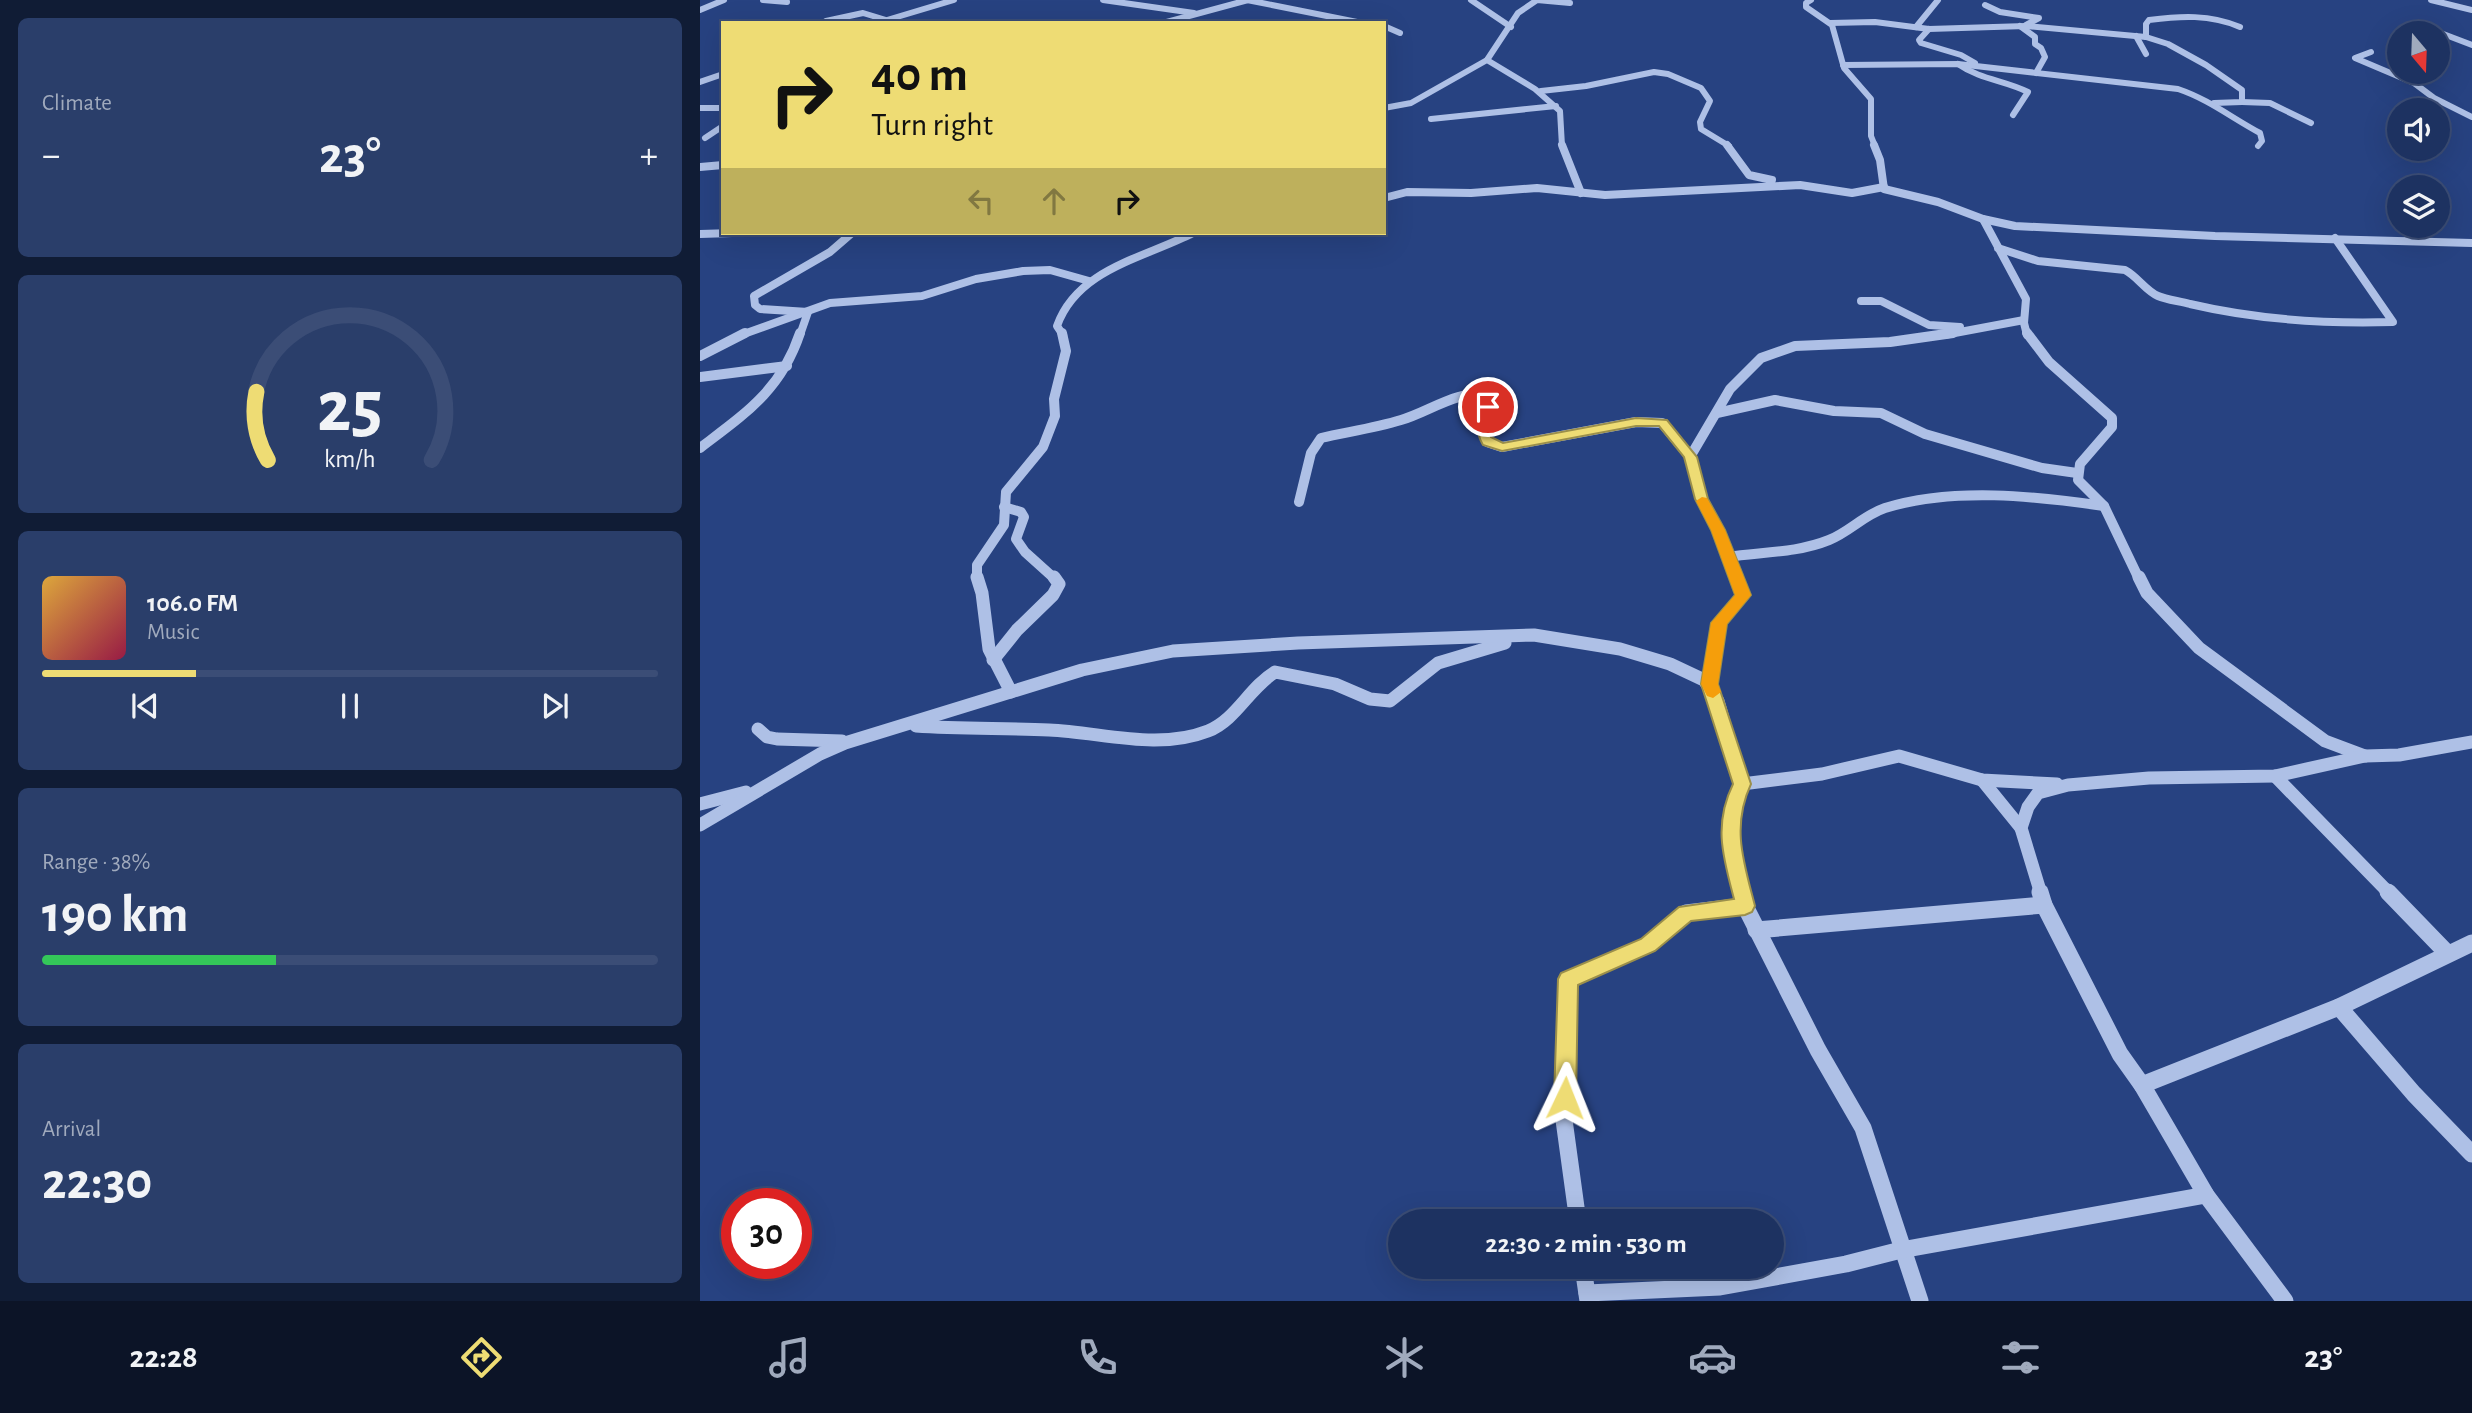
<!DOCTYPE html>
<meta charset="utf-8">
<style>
body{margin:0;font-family:"Alegreya Sans",sans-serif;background:#2a3e6a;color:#f1f3f6;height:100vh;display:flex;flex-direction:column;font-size:26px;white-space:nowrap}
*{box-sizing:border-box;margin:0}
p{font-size:23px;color:#a0aabd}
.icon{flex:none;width:38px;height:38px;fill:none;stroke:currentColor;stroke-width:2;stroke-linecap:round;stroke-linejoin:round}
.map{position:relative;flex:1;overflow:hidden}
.panel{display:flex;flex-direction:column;gap:18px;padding:18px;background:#101c35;width:700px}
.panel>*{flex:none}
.top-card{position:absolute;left:21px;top:21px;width:665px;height:214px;border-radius:0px;box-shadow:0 7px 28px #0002,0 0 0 2px #3b4d76;background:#eedc74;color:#111;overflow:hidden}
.needle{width:46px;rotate:161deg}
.fabs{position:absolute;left:1687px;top:21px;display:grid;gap:14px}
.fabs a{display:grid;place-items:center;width:63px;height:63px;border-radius:50%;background:#1d3261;box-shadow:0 7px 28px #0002,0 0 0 2px #3b4d76;font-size:35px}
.speed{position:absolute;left:21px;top:1188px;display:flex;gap:14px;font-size:35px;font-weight:700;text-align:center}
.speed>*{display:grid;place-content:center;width:91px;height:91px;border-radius:50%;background:#1d3261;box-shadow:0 7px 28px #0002,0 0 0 2px #3b4d76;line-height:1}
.speed .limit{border:10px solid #d22;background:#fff;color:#111}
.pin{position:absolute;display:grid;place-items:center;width:60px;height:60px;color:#fff;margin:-30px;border:4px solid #fff;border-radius:50%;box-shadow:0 2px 7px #0007}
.me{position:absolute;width:77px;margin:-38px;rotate:2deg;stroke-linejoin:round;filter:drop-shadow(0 0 5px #0008)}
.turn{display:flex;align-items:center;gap:24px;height:147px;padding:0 35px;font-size:32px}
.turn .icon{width:91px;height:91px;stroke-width:2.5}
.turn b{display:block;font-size:49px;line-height:60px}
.lanes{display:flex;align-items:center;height:66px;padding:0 35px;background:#0003;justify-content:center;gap:35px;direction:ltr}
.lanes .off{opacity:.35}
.big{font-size:52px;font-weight:700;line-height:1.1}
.panel .widget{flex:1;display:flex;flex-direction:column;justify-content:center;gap:10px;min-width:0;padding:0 24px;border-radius:10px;background:#2a3e6a}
.panel .dial{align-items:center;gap:0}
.dial svg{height:182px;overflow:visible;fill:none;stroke:#3b4d76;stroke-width:7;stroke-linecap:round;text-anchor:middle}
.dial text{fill:#f1f3f6;stroke:none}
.song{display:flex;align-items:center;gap:21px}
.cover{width:84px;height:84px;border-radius:10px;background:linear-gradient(135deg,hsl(40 70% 55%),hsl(340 70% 35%))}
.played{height:7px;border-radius:4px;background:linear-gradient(90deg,#eedc74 25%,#3b4d76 25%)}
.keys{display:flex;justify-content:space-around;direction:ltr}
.heat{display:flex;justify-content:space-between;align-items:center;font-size:38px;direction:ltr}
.charge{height:10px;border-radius:5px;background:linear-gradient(90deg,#34c759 38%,#3b4d76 0)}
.trip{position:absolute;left:688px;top:1209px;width:396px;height:70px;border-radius:35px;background:#1d3261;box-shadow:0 7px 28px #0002,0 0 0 2px #3b4d76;font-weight:700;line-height:70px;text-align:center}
.tab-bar{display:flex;height:112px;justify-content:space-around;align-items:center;background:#0c1427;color:#a0aabd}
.tab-bar .icon{width:49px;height:49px}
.tab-bar .active{color:#eedc74}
.tab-bar b{font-size:32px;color:#f1f3f6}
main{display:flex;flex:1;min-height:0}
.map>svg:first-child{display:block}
</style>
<main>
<section class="panel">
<div class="widget"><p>Climate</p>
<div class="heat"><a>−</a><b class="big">23°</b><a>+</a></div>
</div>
<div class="widget dial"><svg viewBox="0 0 100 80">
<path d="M14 69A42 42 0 1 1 86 69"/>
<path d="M14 69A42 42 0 0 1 9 39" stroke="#eedc74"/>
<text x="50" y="56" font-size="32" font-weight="700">25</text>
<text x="50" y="72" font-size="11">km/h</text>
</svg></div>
<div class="widget">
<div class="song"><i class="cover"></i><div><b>106.0 FM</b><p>Music</p></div></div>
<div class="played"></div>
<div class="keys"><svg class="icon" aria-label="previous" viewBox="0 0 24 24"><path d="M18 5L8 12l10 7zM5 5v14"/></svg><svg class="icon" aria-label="pause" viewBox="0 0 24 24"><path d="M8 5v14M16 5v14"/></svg><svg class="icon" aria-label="next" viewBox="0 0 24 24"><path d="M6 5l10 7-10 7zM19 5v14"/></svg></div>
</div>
<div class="widget"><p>Range · 38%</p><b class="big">190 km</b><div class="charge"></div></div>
<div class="widget"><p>Arrival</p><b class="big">22:30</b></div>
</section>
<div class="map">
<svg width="1772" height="1301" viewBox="0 0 1772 1301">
<rect width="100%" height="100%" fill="#274281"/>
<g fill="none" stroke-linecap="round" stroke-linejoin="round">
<g stroke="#aec0e6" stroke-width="6">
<polyline points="63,0 87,2"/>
<polyline points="403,0 494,13"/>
<polyline points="547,0 662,23"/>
<polyline points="771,0 811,27"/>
<polyline points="1111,0 1106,3 1106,7 1132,25 1144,68 1171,99 1171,136 1175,146"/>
<polyline points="1731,0 1772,10"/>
<polyline points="1285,5 1300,12 1339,18 1326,25"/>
<polyline points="0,10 24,0"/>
<polyline points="126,21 163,13 186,20"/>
<polyline points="177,23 254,0"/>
<polyline points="463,23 548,0"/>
<polyline points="1130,23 1175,22 1229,29 1326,26 1446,37 1468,44 1506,65 1542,90 1542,102 1514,103"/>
<polyline points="684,26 700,33"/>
<polyline points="1320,26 1335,37 1335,44 1341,48 1345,57 1336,73"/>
<polyline points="1216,27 1238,0"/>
<polyline points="1229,29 1219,40 1221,43 1261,55 1275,63"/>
<polyline points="1738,32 1772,45"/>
<polyline points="1436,36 1446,54"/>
<path d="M1446,37V24L1449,20C1480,16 1510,14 1540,27"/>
<polyline points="1671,52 1655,58 1714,83 1734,98 1772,117"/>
<polyline points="787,60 835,89 860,111 862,146"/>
<path d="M1258,64C1281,80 1304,80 1328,92L1313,115"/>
<path d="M1143,65L1258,64L1478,89C1508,99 1532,118 1560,133L1562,141L1558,146"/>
<polyline points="0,82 23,74"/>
<polyline points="841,91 886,86 954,72 968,74 1001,88 1010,101 1000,122 1001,129 1029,146"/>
<polyline points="1542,102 1570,103 1611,123"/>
<polyline points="0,108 23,108"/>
<polyline points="684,108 711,103 787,60 818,13 837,0 870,3"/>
<polyline points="731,119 856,106"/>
<polyline points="5,138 23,126"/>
</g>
<g stroke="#aec0e6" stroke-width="8">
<polyline points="862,145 881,193"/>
<polyline points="1027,145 1049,175 1072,180"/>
<polyline points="1174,145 1180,160 1184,189 1238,202 1283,219 1326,299 1324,323 1327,335"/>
<polyline points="0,167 23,165"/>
<polyline points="684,198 707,192 771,193 837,188 905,195 1100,185 1152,193 1184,187"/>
<polyline points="1283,219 1315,226 1515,236 1772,243"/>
<polyline points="0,234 32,233"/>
<path d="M1298,248L1338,261L1425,270C1438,277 1445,290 1458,296C1467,300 1480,301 1490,304C1554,319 1627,324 1693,322L1635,238"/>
<polyline points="1161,301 1181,301 1229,325 1260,327"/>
<polyline points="41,335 130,303 222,296 276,279 323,271 350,270 389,281"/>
<polyline points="100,335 108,312 60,309 55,305 54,296 130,252 152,233"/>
<path d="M363,335L357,326C377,269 444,258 493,233"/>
<polyline points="1244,335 1324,320"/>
</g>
<g stroke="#aec0e6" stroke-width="10">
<polyline points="1327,333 1349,362 1412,418 1412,427 1380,464 1378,480 1404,506 1439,579"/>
<polyline points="0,356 45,333"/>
<polyline points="0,377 87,366"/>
<polyline points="1017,413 1075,400 1134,411 1181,413 1225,434 1342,468 1377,473"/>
<path d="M0,448C46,413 81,390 100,333"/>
<polyline points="990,457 1030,389 1061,358 1095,346 1190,342 1253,333"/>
<path d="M599,502L611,453L621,438C647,432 675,428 701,420C729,412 758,389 789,395L784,429L787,442L802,447L936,422L962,423L990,457L1001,499L1018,530L1037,579"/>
<polyline points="304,507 321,512 324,517 316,539 325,552 355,579"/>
<path d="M1028,557C1061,552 1097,553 1129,540C1149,532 1164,515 1185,508C1253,487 1335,496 1404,506"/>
<polyline points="277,579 277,565 304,525 306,492 343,447 355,416 354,399 366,351 362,333"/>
</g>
<g stroke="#aec0e6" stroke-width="13">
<polyline points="277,577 282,593 289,649 311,692"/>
<polyline points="1439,577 1447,593 1499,648 1625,741 1665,756"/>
<polyline points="293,660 317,630 353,595 359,584 354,577"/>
<polyline points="1009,684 1019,623 1043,595 1036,577"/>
<path d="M216,726C260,729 305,728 349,730C401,732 457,751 508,731C536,720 549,688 575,672L635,684L670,699L690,701L738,663L805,643"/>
<polyline points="58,729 67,737 77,739 142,741"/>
<polyline points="1575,776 1690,894"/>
<polyline points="1282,780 1321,828"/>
<polyline points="1042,784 1122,774 1199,756 1282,780 1357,784"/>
<polyline points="0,804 46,792"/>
<path d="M0,825L120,754L145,743L382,670L473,651L598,643L834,635L920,649L970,664L1004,680L1018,701L1042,784C1025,823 1033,854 1042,894"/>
<polyline points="1341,894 1321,828 1328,807 1338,793 1368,785 1449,778 1575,776 1665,756 1699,755 1772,742"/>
</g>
<g stroke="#aec0e6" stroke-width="17">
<polyline points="1042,892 1045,906 1118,1050 1163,1128 1220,1301"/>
<polyline points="1340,892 1344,905 1420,1054 1442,1085 1506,1195 1585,1301"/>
<polyline points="1688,892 1748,954"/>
<polyline points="1056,930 1344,905"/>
<polyline points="1639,1007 1714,1094 1772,1154"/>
<polyline points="1442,1085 1639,1007 1772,943"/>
<polyline points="878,1222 864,1120 868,980 948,945 986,913 1045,906"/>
<polyline points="883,1267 888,1301"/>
<polyline points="887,1293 1020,1287 1146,1264 1201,1250 1506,1195"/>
</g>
</g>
<path fill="#eedc74" stroke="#9b8f4b" stroke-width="2" d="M788,403L794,407L790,422L791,437L803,443L936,418L967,420L997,457L1008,499L1025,530L1051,595L1027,624L1018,684L1051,784C1031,827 1044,863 1055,906L1052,912L1045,915L991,921L955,951L878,985L876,1098L873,1105L865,1109L857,1105L854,1098L858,979L861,973L941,939L979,907L1034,899C1023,857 1013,825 1033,784L1001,684L1011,623L1035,595L1011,530L995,499L984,457L959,426H936L802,451L783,445C775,432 778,421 782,407Z"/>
<polygon fill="#f59e0b" points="1002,497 1007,498 1025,530 1051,595 1027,624 1018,684 1021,692 1013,698 1007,696 1001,684 1011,623 1035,595 1011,530 996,501"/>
</svg>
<div class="fabs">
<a><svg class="needle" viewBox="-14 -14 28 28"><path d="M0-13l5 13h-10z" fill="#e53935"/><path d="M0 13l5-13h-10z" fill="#a0aabd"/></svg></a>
<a><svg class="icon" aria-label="sound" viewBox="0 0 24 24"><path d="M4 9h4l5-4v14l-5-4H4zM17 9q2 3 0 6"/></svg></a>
<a><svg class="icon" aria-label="layers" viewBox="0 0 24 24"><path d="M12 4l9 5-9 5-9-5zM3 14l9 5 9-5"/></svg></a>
</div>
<div class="speed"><div class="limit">30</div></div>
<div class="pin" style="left:788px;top:407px;background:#d93025"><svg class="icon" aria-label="arrive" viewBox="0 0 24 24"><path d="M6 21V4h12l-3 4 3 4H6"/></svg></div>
<svg class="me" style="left:865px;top:1098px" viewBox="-20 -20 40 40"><path d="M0-17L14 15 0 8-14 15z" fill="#eedc74" stroke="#fff" stroke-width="4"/></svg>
<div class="trip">22:30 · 2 min · 530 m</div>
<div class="top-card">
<div class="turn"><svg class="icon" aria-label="right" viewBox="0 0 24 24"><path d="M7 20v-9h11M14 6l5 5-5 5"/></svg><div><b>40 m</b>Turn right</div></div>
<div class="lanes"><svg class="icon off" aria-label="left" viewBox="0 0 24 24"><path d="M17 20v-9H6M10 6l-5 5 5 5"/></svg><svg class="icon off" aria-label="ahead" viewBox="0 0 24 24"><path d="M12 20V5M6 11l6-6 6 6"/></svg><svg class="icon" aria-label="right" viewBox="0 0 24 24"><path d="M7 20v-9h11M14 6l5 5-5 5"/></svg></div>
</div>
</div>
</main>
<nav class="tab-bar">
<b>22:28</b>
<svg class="icon active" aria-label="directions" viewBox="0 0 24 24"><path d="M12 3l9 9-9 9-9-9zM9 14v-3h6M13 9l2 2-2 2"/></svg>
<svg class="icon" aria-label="music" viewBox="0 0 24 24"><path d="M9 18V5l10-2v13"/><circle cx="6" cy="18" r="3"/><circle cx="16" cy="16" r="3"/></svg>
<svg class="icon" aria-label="phone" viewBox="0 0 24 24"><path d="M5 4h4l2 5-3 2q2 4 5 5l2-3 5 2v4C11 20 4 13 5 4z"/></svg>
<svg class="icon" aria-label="climate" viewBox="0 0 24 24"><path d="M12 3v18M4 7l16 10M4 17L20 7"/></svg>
<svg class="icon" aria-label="car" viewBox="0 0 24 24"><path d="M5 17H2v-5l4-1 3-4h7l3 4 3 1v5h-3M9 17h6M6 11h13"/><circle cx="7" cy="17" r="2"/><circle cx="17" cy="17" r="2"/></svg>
<svg class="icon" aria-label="filters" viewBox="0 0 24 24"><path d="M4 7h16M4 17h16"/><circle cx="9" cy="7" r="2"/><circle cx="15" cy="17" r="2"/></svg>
<b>23°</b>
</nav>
